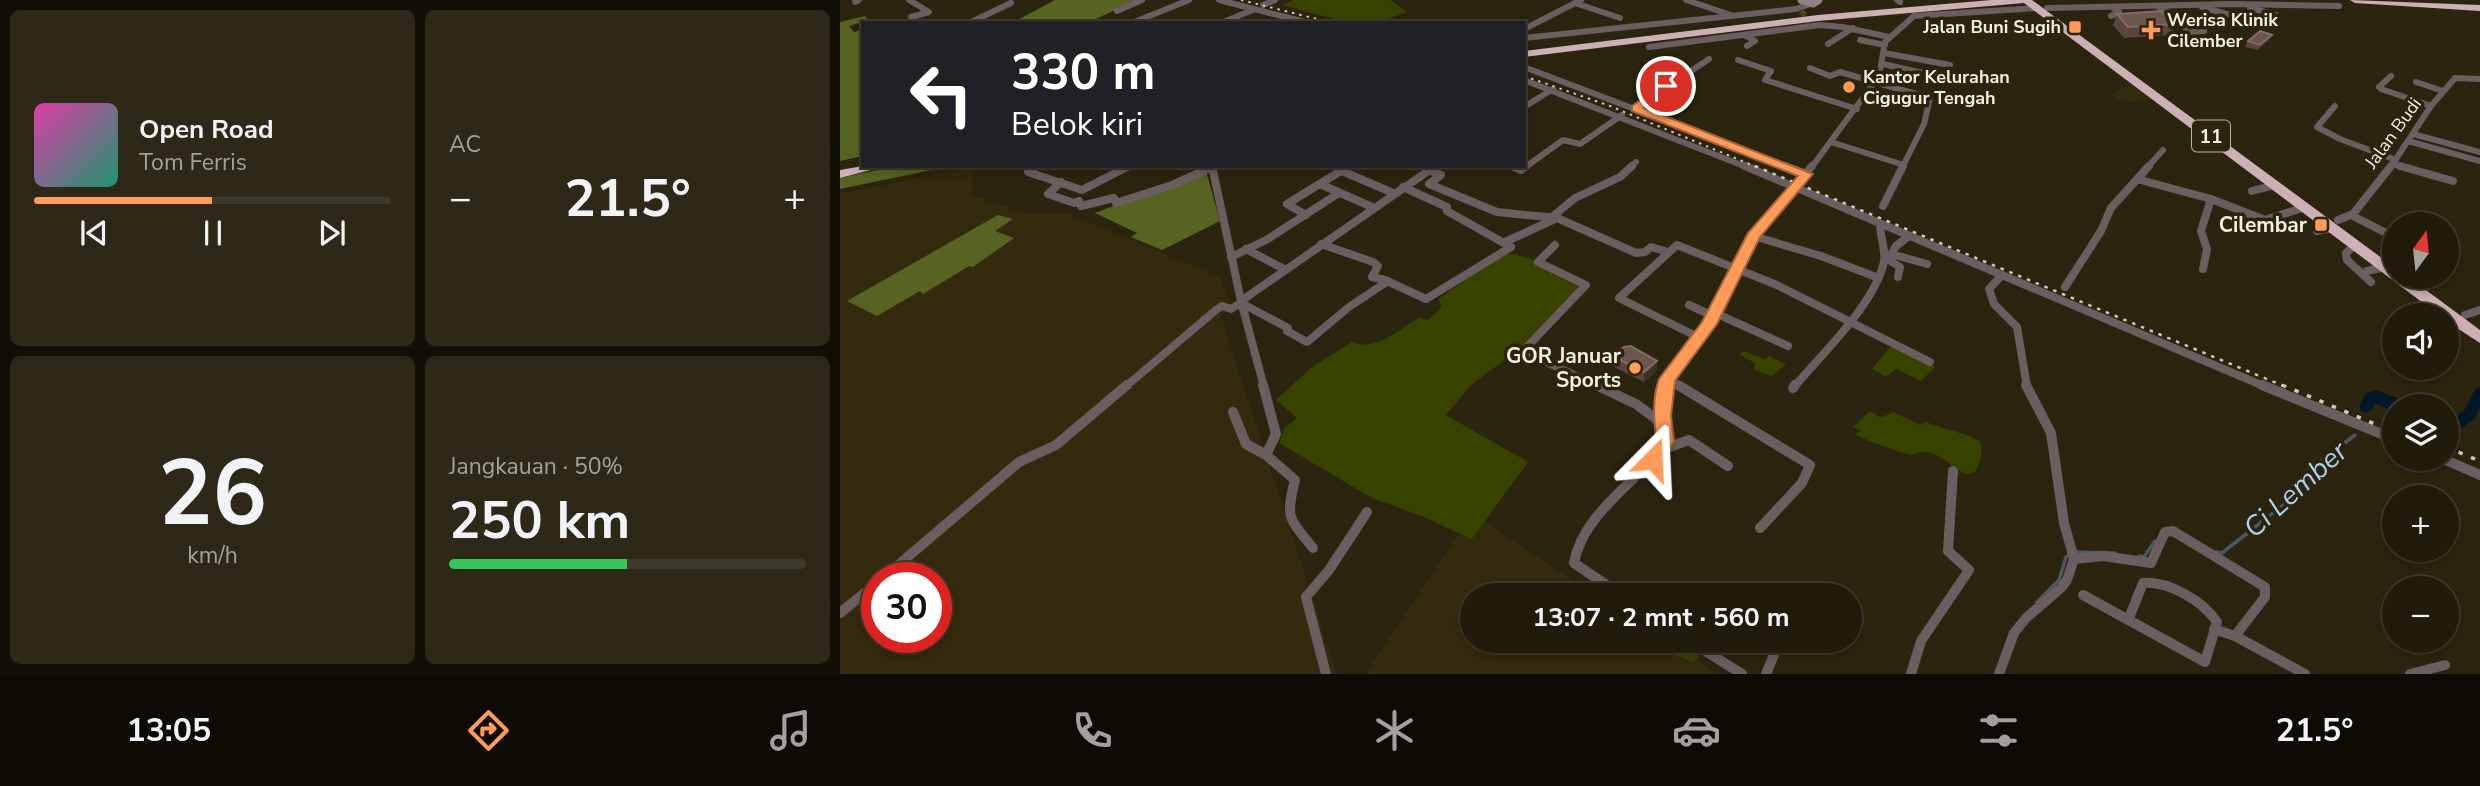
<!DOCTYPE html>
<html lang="id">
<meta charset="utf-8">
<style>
body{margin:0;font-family:"Nunito Sans",sans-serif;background:#2d2818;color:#f1f3f6;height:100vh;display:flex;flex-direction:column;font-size:26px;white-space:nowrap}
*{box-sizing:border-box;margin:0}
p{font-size:23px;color:#a2a19c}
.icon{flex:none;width:38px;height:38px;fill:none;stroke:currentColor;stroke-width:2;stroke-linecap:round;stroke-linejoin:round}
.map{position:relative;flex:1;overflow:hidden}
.side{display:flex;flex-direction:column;gap:10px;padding:10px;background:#120f06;width:840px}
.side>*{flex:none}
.top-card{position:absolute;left:21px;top:21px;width:665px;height:147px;border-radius:0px;box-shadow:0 4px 10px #0003,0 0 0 2px #3d392b;background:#202124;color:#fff;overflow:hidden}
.needle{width:46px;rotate:15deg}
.buttons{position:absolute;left:1542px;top:212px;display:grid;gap:14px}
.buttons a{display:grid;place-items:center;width:77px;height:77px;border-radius:50%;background:#201b0a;box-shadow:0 4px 10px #0003,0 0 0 2px #3d392b;font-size:35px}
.speed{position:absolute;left:21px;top:562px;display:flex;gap:14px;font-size:35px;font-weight:700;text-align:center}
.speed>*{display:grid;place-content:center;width:91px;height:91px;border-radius:50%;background:#201b0a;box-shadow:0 4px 10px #0003,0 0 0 2px #3d392b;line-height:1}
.speed .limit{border:10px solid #d22;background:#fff;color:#111}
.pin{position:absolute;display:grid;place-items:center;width:60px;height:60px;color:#fff;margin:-30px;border:4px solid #fff;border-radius:50%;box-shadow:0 2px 7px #0007}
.me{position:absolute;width:77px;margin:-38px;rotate:21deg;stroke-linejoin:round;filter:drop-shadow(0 0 5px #0008)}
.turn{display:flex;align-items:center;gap:24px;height:147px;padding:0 35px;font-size:32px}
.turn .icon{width:91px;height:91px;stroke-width:2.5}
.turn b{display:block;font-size:49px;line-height:60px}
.big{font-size:52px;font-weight:700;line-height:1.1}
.side .widget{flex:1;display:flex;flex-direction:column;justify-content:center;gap:10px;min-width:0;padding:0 24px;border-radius:10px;background:#2d2818}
.side .dial{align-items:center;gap:0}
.dial b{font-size:91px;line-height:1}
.song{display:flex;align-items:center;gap:21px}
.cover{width:84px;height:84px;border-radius:10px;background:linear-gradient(135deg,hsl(320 70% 55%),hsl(160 70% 35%))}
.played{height:7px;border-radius:4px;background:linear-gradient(90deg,#ff9b59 50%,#3d392b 50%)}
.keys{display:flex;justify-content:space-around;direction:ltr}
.heat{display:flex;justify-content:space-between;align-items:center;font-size:38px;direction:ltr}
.charge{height:10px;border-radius:5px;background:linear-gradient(90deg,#34c759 50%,#3d392b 0)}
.side .tiles{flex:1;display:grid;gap:10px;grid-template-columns:repeat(2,1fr)}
.trip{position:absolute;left:620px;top:583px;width:402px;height:70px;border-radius:35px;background:#201b0a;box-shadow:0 4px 10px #0003,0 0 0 2px #3d392b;font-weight:700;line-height:70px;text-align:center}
.dock{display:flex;height:112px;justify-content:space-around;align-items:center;background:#0d0b04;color:#a2a19c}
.dock .icon{width:49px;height:49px}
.dock .on{color:#ff9b59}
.dock b{font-size:32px;color:#f1f3f6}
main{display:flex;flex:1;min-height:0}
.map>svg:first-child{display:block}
</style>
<main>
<section class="side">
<div class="tiles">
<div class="widget">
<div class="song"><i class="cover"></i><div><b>Open Road</b><p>Tom Ferris</p></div></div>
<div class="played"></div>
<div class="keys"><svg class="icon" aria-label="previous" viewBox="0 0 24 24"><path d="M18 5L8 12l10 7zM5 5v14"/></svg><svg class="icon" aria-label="pause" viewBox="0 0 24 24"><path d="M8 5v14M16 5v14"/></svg><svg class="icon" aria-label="next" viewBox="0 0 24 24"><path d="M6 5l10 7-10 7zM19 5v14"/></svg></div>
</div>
<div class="widget"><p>AC</p>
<div class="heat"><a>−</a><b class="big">21.5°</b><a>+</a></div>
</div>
<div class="widget dial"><b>26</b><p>km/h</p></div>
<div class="widget"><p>Jangkauan · 50%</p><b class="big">250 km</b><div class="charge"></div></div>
</div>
</section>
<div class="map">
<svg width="1640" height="674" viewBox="0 0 1640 674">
<rect width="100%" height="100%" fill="#2b240e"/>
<g fill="#342a0d" fill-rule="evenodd">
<polygon points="1291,82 1314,99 1286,103 1271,95"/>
<path d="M132,168L133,196L188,214L227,213L381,277L391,307L381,316L497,674H0V193ZM37,578H96V637H37Z"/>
<polygon points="632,514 757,595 632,595 632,640 827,641 878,674 525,674"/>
</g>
<g fill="#394300">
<polygon points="454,0 550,0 567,12 538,23 509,23 442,5"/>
<path d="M663,253C690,254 714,270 738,282L737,289L681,348L632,384L606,415L688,462L632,539L579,515L532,498L439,443L445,428L457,418L436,400L472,367L512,342C535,352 560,329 580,317L588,320L602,307L598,299Z"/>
<polygon points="1051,346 1088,361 1095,367 1081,381 1056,369 1046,377 1032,369"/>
<polygon points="903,351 925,359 929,356 946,364 932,376 914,370 915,363 900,355"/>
<path d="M1030,411L1041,418L1053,412L1080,425L1086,422C1104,430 1125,432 1140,441C1143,453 1141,460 1136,471L1126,474C1112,468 1104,456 1088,452C1080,450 1074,456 1067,454C1057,451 1021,439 1015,434L1021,431L1013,427Z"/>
<polygon points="796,641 834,641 860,657 853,662"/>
</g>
<g fill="#576421">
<polygon points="215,0 297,0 247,23 172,23"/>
<polygon points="25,16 28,20 9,26 14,32 23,29 23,156 0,161 0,22"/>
<polygon points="55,166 110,166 0,189 0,178"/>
<polygon points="366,171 380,221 322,250 291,237 297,233 255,213"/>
<polygon points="158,215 173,219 155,231 174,238 133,267 129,266 83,294 80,291 37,316 7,301"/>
</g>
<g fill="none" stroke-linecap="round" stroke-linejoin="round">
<g stroke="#4b5860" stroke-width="3.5">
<polyline points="1236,552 1275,553"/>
<polyline points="1376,552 1382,553 1447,502 1470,469 1515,435"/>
<polyline points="1299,556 1304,557 1315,541"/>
<polyline points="1197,602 1219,580 1226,557 1230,555"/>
</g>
<g stroke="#031729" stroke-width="13">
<polyline points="1526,406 1531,398 1536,397 1559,406"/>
<polyline points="1606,425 1613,426 1630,414 1640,394"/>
</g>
<polyline stroke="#49422e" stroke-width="6" stroke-dasharray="6 3.5" stroke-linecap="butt" points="961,11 970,22"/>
<g stroke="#6b5e61" stroke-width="6">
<polyline points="69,0 89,12 71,17 78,23"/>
<polyline points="379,0 469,23"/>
<polyline points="846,0 891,15"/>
<polyline points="1057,0 1060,2"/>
<polyline points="15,2 19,0"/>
<polyline points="735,3 780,18"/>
<polyline points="423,5 435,0"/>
<polyline points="1319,7 1364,31"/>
<polyline points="1362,7 1428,26"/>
<polyline points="1207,8 1394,4 1499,6"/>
<polyline points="1410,8 1436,15"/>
<polyline points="277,11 302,0"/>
<polyline points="1074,16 1198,8"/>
<polyline points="1271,16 1279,12 1272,7"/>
<polyline points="1336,22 1351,32 1364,31"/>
<polyline points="129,23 171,3"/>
<polyline points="292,23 349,0"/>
<polyline points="381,23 415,9"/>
<polyline points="684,29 741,0"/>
<polyline points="906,36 915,41 907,46"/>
<polyline points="684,38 956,9 973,3"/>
<polyline points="1020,40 1045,45"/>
<polyline points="988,44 1013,28"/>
<polyline points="809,47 980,25 1003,27 1049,37"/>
<polyline points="1044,53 1110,65"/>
<polyline points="898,60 931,71 925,80 1017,109"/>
<polyline points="1043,64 1110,79"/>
<polyline points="684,67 950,168"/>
<polyline points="970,68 990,76 1000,72 1090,98 1084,124 1062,168"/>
<polyline points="817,76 832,82"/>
<polyline points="1551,76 1539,87 1541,89 1591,106"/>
<polyline points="684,80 909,168"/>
<polyline points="1576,82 1603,91"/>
<polyline points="1495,106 1477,127 1500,139 1556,160"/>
<polyline points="684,107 713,89"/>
<polyline points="796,108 869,59"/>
<polyline points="1573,134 1640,152"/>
<polyline points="1568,141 1640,161"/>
<polyline points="991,142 1064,165"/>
<polyline points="1553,164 1567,168"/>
<polyline points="672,166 676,168"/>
<polyline points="194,168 197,166"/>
<polyline points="285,168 289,166"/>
<polyline points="506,168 509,166"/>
<polyline points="684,168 723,140 740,144 782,115"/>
<polyline points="790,168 796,162"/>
<polyline points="971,168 1039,76 1045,42 1074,16"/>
<polyline points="1307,168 1323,150"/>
<polyline points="1550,168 1591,106 1615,78 1640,79"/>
</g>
<g stroke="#6b5e61" stroke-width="8">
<polyline points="197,166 188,172 242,190 289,166"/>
<polyline points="372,166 401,301 424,387"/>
<polyline points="672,166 681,170 686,166"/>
<polyline points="905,166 1426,387"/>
<polyline points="945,166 966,174"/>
<polyline points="1560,166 1613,181"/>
<polyline points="589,170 601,175 589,184 657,212 717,218 796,253 805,252 811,247 828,252"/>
<polyline points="502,171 553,193"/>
<polyline points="1297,179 1371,199 1425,220 1465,207"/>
<polyline points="221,182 208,194 234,203 239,201 241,206 274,198 276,203 332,185 372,167"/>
<polyline points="480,184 532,207"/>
<polyline points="1412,191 1435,185"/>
<polyline points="1043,206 1063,166"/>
<polyline points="466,215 447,204 509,166"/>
<polyline points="1511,215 1554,237"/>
<polyline points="712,217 735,198 780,177 792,166"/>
<polyline points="1498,220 1513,214 1551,166"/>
<polyline points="1477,231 1493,228"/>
<polyline points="913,236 981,256 1036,277"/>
<polyline points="665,242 717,218"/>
<polyline points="481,244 533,262 538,266 532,277 545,280 586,299 671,247 607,211 607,207 563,187"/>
<polyline points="715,245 698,262 746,285 683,351 760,387"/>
<polyline points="1515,245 1506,253 1507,260 1531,282"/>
<polyline points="406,249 444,269"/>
<polyline points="1051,254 1087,264"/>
<polyline points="1606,255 1615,249"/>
<polyline points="391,257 426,240 499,193"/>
<polyline points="1363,269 1367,249 1361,231 1371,199"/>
<polyline points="1527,271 1545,267"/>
<polyline points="1162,275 1149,289 1154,304 1177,327 1187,387"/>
<polyline points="1058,277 1060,267 1049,260 1056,246 1069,236"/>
<polyline points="1225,287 1261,231 1271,208 1309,166"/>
<polyline points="401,301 594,167"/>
<polyline points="403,304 448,328 447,331 467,342 509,307 548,281"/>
<polyline points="849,305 873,316"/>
<polyline points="875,313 948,346"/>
<polyline points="1625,315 1640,310"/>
<polyline points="860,338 779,298 837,245 937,285 1090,362"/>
<polyline points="827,379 840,387"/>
<polyline points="285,387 376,310 382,306 391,309 402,302"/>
<polyline points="825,387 827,379 869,324 913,236 972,166"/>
<path d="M954,387C982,354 1034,305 1044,262C1046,250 1040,237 1040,224"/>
</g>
<g stroke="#6b5e61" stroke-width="10">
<polyline points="423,385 436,434 426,455"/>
<polyline points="756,385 796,404 823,424"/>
<polyline points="838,385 970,465 962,483 920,528"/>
<polyline points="1422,385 1554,439"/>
<polyline points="953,388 955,385"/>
<path d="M393,412L406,444L426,455L455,480C445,519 449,518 473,548"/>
<polyline points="821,450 849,440 888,466"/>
<polyline points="1601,458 1640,475"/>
<polyline points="1234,559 1263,556 1311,563 1325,532 1333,531 1425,587 1425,597 1395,636"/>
<polyline points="43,578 179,462 216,445 287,385"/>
<path d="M781,595L734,563C742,515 795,483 824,446L825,385"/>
<path d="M1243,595L1365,662L1377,622C1363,601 1329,581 1303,583L1289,618"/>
<polyline points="0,613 37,583"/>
<polyline points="1374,629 1395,636 1465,674"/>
<polyline points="848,640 902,674"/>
<polyline points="486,674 466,597 489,570 527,512"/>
<polyline points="926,674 940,640"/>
<polyline points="1071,674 1081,641 1129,570 1108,551 1113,471"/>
<polyline points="1159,674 1174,633 1186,618 1221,588 1227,580 1234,559 1224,523 1211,433 1186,385"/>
<polyline points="1570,674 1605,665"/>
</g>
<polyline stroke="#927f84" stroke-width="9" points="962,0 973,3 978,0"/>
<g fill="#cdafb6" fill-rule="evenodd">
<polygon points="1151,0 1192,0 1554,267 1554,276 1567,276 1640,330 1640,343 1606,321 1606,315 1599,315 1184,3 978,21 684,57 684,51 978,15"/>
<polygon points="1510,0 1640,5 1640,11 1515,3"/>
<polygon points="23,166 46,166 0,178 0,170"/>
</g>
<g stroke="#cfcaba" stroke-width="2" stroke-dasharray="2.5 5" stroke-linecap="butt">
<polyline points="401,0 493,23"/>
<polyline points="684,76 770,106 919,168"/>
</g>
<polyline stroke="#cfcaba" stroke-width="2.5" stroke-dasharray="3.5 6" stroke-linecap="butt" points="915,166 1446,387"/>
<g stroke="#cfcaba" stroke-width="3.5" stroke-dasharray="4.5 9" stroke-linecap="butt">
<polyline points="1442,385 1554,432"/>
<polyline points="1606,447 1640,461"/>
</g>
</g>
<g fill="#5b453e">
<polygon points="1277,14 1335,24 1331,35 1284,38 1273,25"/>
<polygon points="1432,35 1429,40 1418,50 1405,47 1408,41"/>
<polygon points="772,356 817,370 804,382 772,366"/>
</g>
<g fill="#413024">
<polygon points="1432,35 1429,40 1418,50 1420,45"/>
<polygon points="817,361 817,370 804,382 804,372"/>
</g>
<g fill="#6c5750" stroke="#816f66" stroke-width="2">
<polygon points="1321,11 1335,24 1288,27 1277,14"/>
<polygon points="1420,31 1432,35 1420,45 1408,41"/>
<polygon points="791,346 817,361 804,372 772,356 784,347"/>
</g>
<path fill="#ff9b59" stroke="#a6653a" stroke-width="2" d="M822,84L831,86L804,108L973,174L920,237L877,324L835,381L831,416L834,441C828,452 821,469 806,464L803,459L816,440C814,419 812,398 819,379L862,322L908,233L958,176L792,111V106Z"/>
<g fill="#ff9b59" stroke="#2b240e" stroke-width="2.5">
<rect x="1228" y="20" width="14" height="14" rx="3.5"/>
<path d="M1307.5 19.5h7v7h7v7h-7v7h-7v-7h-7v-7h7z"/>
<circle cx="1009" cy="87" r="7"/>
<rect x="1474" y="218" width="14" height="14" rx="3.5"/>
<circle cx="795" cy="368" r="7"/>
</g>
<g text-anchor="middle" stroke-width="7" stroke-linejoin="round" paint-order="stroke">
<g font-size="18" font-weight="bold" fill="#f4efe1" stroke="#2b240e" text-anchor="start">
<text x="1327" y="26">Werisa Klinik<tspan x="1327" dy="21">Cilember</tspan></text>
<text x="1221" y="33" text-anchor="end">Jalan Buni Sugih</text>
<text x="1023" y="83">Kantor Kelurahan<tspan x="1023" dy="21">Cigugur Tengah</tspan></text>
</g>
<g font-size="18" fill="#f4efe1" stroke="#2b240e">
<text transform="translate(1553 133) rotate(-54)" y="6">Jalan Budi</text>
</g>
<rect fill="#2b240e" stroke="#b8b2a2" stroke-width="2" x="1352" y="120.5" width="38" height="31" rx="5"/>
<g font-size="19" font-weight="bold" fill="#f4efe1">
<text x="1371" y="143">11</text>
</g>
<g font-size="21" font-weight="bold" fill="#f4efe1" stroke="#2b240e" text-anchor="end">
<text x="1467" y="232">Cilembar</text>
<text x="781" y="363">GOR Januar<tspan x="781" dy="24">Sports</tspan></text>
</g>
<g font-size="28" font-style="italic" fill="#adceee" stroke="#2b240e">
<text transform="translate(1455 489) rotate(-42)" y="10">Ci Lember</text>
</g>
</g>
</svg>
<div class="buttons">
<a><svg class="needle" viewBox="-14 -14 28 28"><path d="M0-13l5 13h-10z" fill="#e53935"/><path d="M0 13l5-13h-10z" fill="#a2a19c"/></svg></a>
<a><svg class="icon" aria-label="sound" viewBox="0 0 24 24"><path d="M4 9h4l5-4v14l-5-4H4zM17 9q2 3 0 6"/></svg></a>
<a><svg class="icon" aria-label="layers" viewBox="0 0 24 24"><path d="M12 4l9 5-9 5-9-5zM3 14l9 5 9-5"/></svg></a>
<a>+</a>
<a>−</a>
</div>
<div class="speed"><div class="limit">30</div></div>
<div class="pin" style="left:826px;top:86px;background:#d93025"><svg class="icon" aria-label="arrive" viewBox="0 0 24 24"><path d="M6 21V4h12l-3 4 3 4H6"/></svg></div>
<svg class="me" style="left:813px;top:459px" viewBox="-20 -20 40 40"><path d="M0-17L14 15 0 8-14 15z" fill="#ff9b59" stroke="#fff" stroke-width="4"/></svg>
<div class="trip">13:07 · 2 mnt · 560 m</div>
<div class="top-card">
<div class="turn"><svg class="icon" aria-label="left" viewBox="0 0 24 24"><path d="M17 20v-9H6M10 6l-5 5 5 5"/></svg><div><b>330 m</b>Belok kiri</div></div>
</div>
</div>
</main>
<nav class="dock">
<b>13:05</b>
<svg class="icon on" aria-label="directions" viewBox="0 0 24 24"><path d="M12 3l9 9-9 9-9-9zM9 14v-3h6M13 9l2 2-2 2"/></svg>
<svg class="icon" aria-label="music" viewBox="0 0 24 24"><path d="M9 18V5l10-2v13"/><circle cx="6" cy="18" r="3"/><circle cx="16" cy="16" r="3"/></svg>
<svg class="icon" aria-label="phone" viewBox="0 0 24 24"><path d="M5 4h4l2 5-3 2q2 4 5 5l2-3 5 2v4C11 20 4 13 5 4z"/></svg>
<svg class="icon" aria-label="climate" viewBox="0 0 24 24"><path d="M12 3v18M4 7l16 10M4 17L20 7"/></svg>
<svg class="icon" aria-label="car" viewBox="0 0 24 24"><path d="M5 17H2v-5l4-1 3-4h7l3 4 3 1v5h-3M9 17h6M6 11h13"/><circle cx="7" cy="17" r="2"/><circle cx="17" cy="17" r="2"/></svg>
<svg class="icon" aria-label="filters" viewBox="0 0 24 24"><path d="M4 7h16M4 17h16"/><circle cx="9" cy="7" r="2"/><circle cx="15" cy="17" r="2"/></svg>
<b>21.5°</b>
</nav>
